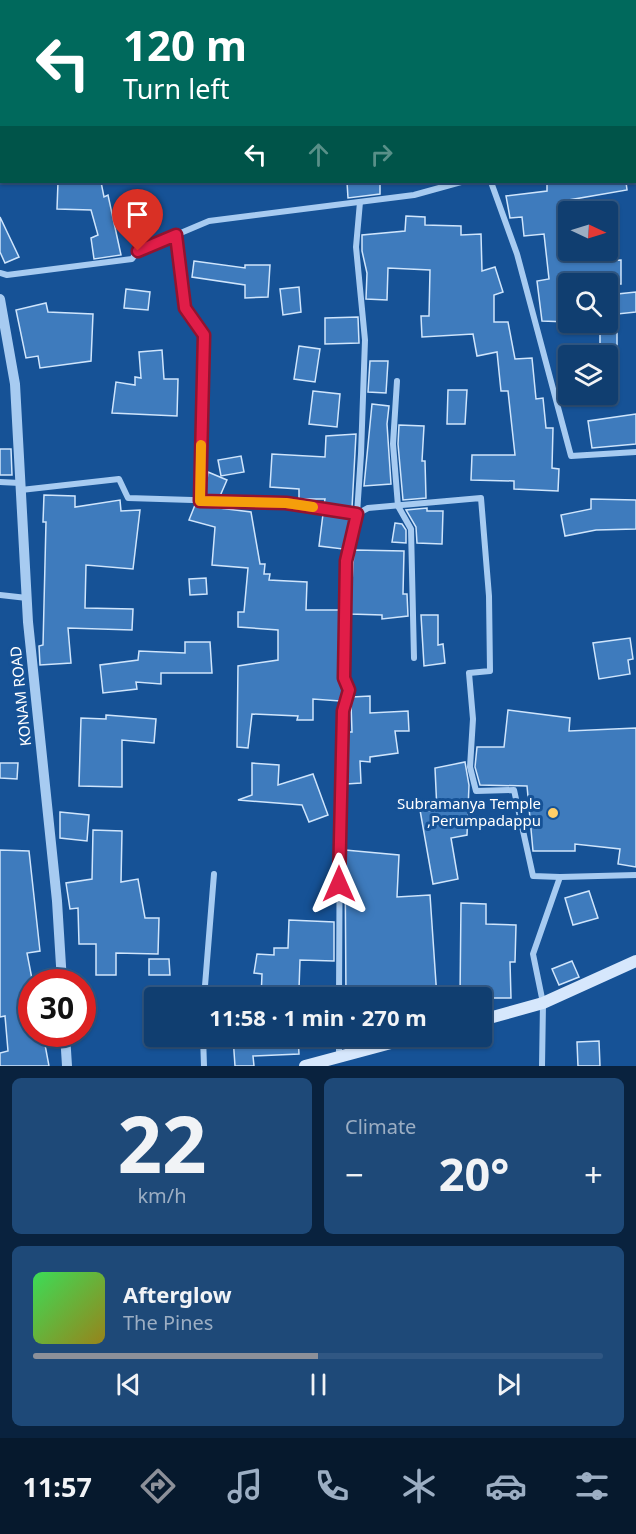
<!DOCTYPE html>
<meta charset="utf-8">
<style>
body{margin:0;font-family:"Noto Sans",sans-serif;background:#1e4978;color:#f1f3f6;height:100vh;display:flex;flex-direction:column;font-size:22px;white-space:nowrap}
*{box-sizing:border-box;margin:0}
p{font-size:20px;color:#9caec3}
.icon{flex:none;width:33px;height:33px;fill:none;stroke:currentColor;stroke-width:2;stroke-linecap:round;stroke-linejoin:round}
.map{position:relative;height:1066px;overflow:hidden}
.panel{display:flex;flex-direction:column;gap:12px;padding:12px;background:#09223e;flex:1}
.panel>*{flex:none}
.banner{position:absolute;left:0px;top:0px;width:636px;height:183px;box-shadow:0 2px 4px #0004,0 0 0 2px #305783;background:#00695c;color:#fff;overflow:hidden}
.needle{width:39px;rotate:94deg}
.buttons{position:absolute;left:558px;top:201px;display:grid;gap:12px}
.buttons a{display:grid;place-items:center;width:60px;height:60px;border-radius:6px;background:#103e70;box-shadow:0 2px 4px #0004,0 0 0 2px #305783;font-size:30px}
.speed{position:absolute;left:18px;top:969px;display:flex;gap:12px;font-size:30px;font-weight:700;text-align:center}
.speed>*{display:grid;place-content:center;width:78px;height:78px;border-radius:50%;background:#103e70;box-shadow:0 2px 4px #0004,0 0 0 2px #305783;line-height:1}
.speed .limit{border:9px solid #d22;background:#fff;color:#111}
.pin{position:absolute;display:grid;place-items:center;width:51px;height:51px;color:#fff;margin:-62px -26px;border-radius:50% 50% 50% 0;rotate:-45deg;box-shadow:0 0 6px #0007}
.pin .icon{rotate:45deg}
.me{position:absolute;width:66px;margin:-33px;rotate:0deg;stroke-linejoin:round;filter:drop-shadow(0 0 4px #0008)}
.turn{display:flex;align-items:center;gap:21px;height:126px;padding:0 24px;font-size:27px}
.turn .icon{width:78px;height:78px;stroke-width:2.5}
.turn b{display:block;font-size:42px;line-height:51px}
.lanes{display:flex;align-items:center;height:57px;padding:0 24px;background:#0003;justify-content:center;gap:30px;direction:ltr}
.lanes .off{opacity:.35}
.big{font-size:45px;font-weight:700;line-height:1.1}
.panel .card{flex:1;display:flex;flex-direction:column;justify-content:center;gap:9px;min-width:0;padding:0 21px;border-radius:9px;background:#1e4978}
.panel .dial{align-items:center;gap:0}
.dial b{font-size:78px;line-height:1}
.song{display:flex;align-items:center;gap:18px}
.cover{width:72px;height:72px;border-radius:9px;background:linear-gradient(135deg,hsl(130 70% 55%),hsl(50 70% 35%))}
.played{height:6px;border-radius:3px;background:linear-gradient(90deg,#8c9099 50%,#305783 50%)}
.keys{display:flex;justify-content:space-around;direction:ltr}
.heat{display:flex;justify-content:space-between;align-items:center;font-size:33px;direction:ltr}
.panel .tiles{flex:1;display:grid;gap:12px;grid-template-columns:1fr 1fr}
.card:last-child{grid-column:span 2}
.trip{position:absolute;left:144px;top:987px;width:348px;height:60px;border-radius:6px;background:#103e70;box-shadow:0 2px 4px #0004,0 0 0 2px #305783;font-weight:700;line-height:60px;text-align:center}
.tab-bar{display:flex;height:96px;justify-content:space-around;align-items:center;background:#06192d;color:#9caec3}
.tab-bar .icon{width:42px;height:42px}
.tab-bar .current{color:#8c9099}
.tab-bar b{font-size:27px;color:#f1f3f6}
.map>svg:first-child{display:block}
</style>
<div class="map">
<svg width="636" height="1066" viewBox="0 0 636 1066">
<rect width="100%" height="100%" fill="#165296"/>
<polygon fill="#396496" stroke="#9ac7f4" stroke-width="1.5" points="205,0 472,0 472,1 206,2"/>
<g fill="#3e7bbd" stroke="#cfe5fc" stroke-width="1.5">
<polygon points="58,182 101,182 104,197 108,195 121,255 94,259 91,238 98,235 91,210 57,209"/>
<polygon points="347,182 380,182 380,194 348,198"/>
<polygon points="569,183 626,182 627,190 569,200 568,262 621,260 621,284 568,284 568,322 542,321 537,281 549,279 544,234 524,236 522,217 510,218 506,196 547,191 547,183"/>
<polygon points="406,216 425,217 425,225 461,226 461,235 481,234 482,271 495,267 503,292 494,295 494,322 508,322 515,359 532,358 536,399 543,398 546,428 553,428 552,468 559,469 558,491 514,489 514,481 471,480 472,455 515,455 508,391 501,391 497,352 477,356 473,334 422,337 421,316 429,316 430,270 388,268 387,300 366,299 367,273 362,251 362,235 405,231"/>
<polygon points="0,217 19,257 5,263 0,252"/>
<polygon points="194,261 245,268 245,265 270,265 268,297 245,298 245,285 192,277"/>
<polygon points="299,287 301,312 283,315 280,289"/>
<polygon points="126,289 150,292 148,310 124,308"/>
<polygon points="636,292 636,312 608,315 608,295"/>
<polygon points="46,303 48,312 93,314 91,361 40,368 38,356 26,358 16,310"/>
<polygon points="358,317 359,343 325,344 325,318"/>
<rect x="600" y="322" width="17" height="34"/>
<polygon points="299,346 320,349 315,382 294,379"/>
<polygon points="162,350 164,379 178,379 177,416 112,413 116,382 135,385 135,377 141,378 139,352"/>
<polygon points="370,361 388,361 386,393 368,392"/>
<polygon points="448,390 467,390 465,424 447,424"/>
<polygon points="313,391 340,394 337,427 309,424"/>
<polygon points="372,404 389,406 387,424 391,484 364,486"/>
<polygon points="636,414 636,444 592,448 588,421"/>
<polygon points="399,425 424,426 422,461 425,461 426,498 403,500 398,444"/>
<polygon points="356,434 352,508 324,504 325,499 299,499 299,489 270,487 272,454 325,457 326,436"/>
<polygon points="0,449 11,449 12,475 0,475"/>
<polygon points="241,456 244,472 221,476 218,460"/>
<polygon points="208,472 227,480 220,496 205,495"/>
<polygon points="44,495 75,496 75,507 120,500 121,511 140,510 133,569 86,565 85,608 133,609 132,630 68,628 71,663 40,665 39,646 43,645 46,522 43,522"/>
<polygon points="591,499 636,500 636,529 596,530 565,536 561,515 591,509"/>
<polygon points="195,505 251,512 260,564 265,564 264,574 270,574 269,580 307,582 306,610 340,610 339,678 343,690 340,701 313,699 313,720 297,720 298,716 252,714 248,748 237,747 238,666 278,660 278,630 238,627 238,612 244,612 248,568 212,565 215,527 189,520"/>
<polygon points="427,508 427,511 443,511 442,544 417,543 416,527 406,510"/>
<polygon points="323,514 351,518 343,549 319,546"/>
<polygon points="395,523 402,524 406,530 406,543 392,542"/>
<polygon points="354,550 404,551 403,594 407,594 408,616 382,619 382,615 350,614"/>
<polygon points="206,578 207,594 190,595 189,579"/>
<polygon points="421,615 438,615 438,645 443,644 445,663 424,666"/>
<polygon points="630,638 633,659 628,660 630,674 599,679 593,643"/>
<polygon points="185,642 210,642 212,673 161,673 161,684 136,682 137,689 103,693 100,665 138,660 139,651 185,653"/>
<polygon points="370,696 370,713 408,711 409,731 395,731 398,753 370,757 370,762 360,761 361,783 346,784 347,732 352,732 351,704 352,697"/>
<polygon points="508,710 570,718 569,731 636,728 636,867 618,864 620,849 575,844 575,851 533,851 527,786 480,785 475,767 477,747 504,747"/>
<polygon points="106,715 156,719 154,743 122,740 122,787 79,786 81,718 106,719"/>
<polygon points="465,762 469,785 467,835 451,838 458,879 433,884 420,810 437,811 435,768"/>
<polygon points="0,763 18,763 17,779 0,778"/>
<polygon points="252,763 279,765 278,785 313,774 328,815 309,822 302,805 238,800 252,795"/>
<polygon points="60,812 89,815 87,841 60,838"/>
<polygon points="93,830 122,831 121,882 138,879 145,918 159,918 158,954 116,953 116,975 96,975 96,944 79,944 78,908 70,909 66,883 92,879"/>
<polygon points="0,850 29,851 40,951 27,953 32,979 32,1034 43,1034 49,1066 0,1066 0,1053 8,1051 5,1016 0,1017"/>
<polygon points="345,850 399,855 397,897 430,895 437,998 346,998"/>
<polygon points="589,891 598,918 573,925 565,898"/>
<polygon points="461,903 486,904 486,924 516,925 515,962 510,962 511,998 460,998"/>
<polygon points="289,920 334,922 334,961 300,960 299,989 283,988 282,998 261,998 262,974 254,973 257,954 274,955 274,948 288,948"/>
<polygon points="149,959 169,959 170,975 149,975"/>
<polygon points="572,961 579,977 559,985 552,969"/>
<polygon points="298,1036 299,1054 253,1056 254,1066 235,1066 233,1037"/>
<polygon points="599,1041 600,1066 578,1066 577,1042"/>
</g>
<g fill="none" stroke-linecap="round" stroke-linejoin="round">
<g stroke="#a7cbf1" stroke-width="6">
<polyline points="634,135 636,135"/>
<polyline points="491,182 517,254 571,456 636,452"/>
<polyline points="176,235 185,308 204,335 200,501"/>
<polyline points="0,273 7,275 132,259 138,251 209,221 414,195 461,182"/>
<polyline points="397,381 393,444 398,506 411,529 414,658"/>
<polyline points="0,482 20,483"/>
<polyline points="21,490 119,479 128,498 286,503 357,514 368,508 481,498 489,596 490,671 469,673 473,719 470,767 476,791 514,790 533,876 560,877"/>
<polyline points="0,595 27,598"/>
<polyline points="204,998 214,874"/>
<polyline points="339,998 340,793 343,711 349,690 344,678 346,561 357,514 361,454 365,340 356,247 360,202"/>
<polyline points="203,1036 204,1066"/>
<polyline points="339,1057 339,1036"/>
<polyline points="542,1066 543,1003 533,954 560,877 636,875"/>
</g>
<g stroke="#a7cbf1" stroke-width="10">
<polyline points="0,299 15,384 28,622 57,901 62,982"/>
<polyline points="65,1034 67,1066"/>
</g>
<g stroke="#d6e7fc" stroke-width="12">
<polyline points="482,1020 543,1003 636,961"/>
<polyline points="305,1066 417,1036"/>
</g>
</g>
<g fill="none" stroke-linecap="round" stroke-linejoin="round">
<g stroke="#92132f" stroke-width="15">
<polyline id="route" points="138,251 176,235 185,308 204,335 200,501 286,503 357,514 346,561 344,678 349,690 343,711 339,884"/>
</g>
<use href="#route" stroke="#e11d48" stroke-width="10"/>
<polyline stroke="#f59e0b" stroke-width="10" points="201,445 200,501 286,503 313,507"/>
</g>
<circle fill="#ffce68" stroke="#165296" stroke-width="2" cx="553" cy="813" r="6"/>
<g text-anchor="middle" stroke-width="6" stroke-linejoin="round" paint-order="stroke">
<g font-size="15" fill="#fff" stroke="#165296">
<text transform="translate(21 696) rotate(-96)" y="5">KONAM ROAD</text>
</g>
<g font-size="15" fill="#fff" stroke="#165296" text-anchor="end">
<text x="541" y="809">Subramanya Temple<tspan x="541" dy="17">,Perumpadappu</tspan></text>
</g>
</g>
</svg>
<div class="buttons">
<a><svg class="needle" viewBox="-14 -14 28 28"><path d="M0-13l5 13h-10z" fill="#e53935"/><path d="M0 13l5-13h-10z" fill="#9caec3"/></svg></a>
<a><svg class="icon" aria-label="search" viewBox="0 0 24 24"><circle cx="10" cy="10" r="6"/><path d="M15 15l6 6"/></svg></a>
<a><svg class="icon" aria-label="layers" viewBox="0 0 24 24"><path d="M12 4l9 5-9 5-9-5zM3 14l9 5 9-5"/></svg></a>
</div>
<div class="speed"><div class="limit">30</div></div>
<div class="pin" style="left:138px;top:251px;background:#d93025"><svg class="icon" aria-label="arrive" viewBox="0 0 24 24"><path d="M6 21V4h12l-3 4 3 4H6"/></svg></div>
<svg class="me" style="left:339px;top:884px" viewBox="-20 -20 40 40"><path d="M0-17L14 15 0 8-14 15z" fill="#e11d48" stroke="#fff" stroke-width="4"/></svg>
<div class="trip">11:58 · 1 min · 270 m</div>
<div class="banner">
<div class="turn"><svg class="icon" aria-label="left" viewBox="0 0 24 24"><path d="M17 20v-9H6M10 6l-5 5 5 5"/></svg><div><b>120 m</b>Turn left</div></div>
<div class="lanes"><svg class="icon" aria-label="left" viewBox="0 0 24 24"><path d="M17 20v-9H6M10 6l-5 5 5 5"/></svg><svg class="icon off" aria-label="ahead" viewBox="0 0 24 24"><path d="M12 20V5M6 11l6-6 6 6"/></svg><svg class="icon off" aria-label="right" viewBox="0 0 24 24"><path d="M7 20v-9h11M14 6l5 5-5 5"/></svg></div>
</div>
</div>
<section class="panel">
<div class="tiles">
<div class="card dial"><b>22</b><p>km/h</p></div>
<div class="card"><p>Climate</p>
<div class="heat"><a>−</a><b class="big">20°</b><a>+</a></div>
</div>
<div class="card">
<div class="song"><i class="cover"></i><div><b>Afterglow</b><p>The Pines</p></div></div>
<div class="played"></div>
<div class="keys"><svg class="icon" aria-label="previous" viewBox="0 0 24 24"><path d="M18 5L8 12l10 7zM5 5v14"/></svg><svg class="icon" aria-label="pause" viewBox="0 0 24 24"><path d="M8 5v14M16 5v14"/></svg><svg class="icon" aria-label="next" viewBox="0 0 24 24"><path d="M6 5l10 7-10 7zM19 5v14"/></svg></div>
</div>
</div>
</section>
<nav class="tab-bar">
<b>11:57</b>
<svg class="icon current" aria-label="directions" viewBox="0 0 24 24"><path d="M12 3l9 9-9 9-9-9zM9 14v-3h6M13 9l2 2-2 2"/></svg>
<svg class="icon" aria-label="music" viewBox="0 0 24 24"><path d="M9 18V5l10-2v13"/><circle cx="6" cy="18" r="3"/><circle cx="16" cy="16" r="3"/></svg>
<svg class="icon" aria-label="phone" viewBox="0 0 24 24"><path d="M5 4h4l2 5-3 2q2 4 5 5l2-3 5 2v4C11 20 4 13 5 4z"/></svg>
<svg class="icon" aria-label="climate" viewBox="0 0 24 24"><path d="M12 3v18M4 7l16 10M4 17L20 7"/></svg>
<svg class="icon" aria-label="car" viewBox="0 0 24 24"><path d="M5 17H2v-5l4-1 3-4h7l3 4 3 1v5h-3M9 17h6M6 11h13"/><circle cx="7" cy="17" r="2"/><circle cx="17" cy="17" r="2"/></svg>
<svg class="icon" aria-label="filters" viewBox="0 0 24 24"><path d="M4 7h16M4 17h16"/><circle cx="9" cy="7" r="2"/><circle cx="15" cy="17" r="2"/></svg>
</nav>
